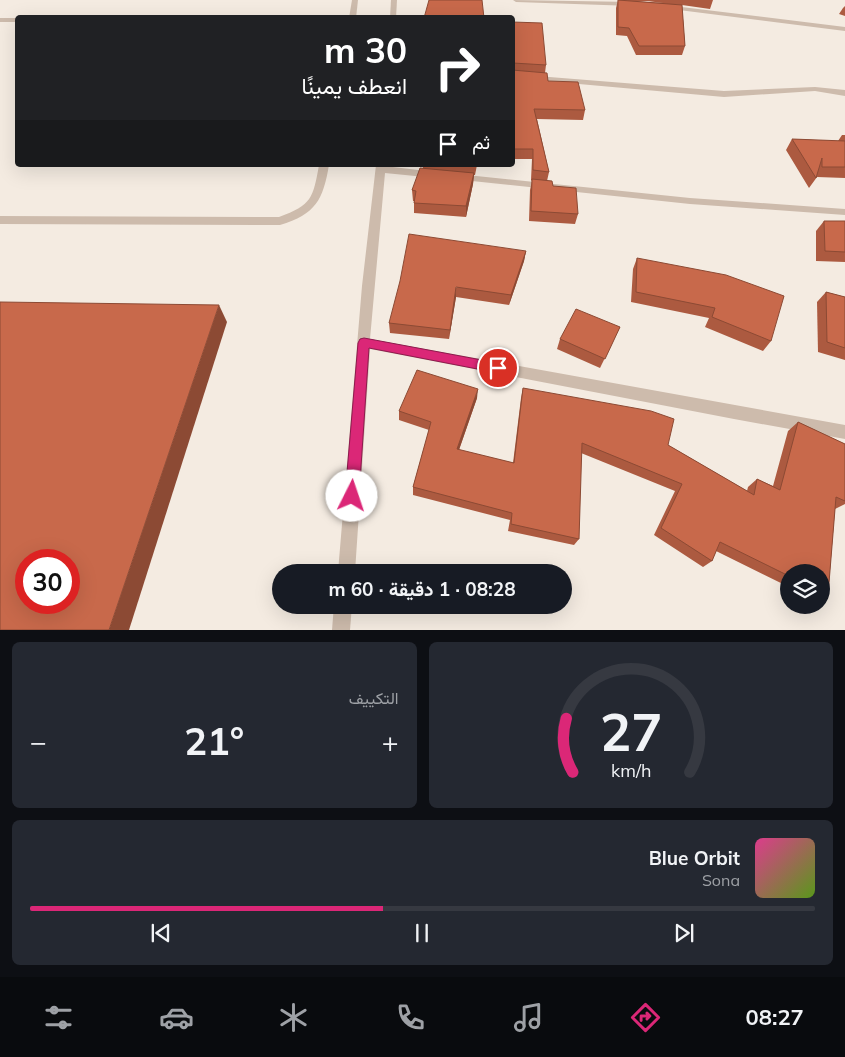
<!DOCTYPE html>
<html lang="ar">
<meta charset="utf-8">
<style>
body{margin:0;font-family:Mulish,Vazirmatn,sans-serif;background:#242831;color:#f1f3f6;direction:rtl;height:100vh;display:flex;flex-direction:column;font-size:19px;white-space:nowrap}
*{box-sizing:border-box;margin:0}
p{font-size:16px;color:#9ea1a6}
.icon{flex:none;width:28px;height:28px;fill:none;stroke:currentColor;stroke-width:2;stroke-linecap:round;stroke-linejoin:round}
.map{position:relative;height:630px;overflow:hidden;direction:ltr}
.drawer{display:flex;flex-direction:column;gap:12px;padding:12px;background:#0d0f14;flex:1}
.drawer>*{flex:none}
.hud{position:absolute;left:15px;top:15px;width:500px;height:152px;border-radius:5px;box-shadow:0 5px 20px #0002;direction:rtl;background:#202124;color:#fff;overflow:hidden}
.controls{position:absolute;left:780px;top:564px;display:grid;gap:10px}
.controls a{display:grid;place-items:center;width:50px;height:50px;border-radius:50%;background:#171b24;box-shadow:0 5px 20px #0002;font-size:25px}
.speed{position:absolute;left:15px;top:549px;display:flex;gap:10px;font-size:25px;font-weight:700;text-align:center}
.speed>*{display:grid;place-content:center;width:65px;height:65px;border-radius:50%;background:#171b24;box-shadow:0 5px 20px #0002;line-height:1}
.speed .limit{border:8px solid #d22;background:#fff;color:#111}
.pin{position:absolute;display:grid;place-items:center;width:42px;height:42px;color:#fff;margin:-21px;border:2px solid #fff;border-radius:50%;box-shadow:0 1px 5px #0007}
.me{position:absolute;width:55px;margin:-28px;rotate:4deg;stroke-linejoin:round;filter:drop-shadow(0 0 4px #0008)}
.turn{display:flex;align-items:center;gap:18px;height:105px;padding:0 25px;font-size:22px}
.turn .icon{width:65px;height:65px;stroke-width:2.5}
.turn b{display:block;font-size:35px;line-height:42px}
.then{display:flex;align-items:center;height:48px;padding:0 25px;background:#0003;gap:10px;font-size:19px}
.big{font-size:38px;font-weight:700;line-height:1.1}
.drawer .widget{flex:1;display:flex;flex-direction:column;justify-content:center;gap:8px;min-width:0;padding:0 18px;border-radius:8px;background:#242831}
.drawer .dial{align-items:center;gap:0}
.dial svg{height:130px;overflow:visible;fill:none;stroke:#363941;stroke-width:7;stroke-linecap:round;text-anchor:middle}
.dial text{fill:#f1f3f6;stroke:none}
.song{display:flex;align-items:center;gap:15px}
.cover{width:60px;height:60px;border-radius:8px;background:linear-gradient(135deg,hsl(330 70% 55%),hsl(90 70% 35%))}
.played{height:5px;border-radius:2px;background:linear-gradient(90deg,#db2777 45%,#363941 45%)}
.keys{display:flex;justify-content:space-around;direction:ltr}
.heat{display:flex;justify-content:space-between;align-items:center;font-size:28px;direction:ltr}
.drawer .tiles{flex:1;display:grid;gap:12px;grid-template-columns:1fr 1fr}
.widget:last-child{grid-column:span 2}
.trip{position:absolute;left:272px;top:564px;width:300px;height:50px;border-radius:25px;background:#171b24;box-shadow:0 5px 20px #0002;font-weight:700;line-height:50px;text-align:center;direction:rtl}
.menu{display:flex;height:80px;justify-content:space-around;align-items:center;background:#090b0e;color:#9ea1a6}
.menu .icon{width:35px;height:35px}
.menu .current{color:#db2777}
.menu b{font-size:22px;color:#f1f3f6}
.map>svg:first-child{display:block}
</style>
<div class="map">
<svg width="845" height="630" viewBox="0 0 845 630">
<rect width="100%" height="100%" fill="#f4ebe1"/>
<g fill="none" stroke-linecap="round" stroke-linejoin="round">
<g fill="#cdbbac" fill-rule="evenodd">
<polygon points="352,0 358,0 356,18 349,18"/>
<polygon points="391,0 397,0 396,18 390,18"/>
<polygon points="513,0 633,2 636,4 633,6 516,2"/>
<polygon points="665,5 845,27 845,31 663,8 663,6"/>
<rect x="0" y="18" width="18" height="4"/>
<polygon points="512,74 724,91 815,87 845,90 845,96 815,91 724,97 512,78"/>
<path d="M319,165H329C323,200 316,214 280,225L0,224V216L279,217C312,205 313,198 319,165Z"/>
<polygon points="376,165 435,172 440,175 435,178 385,173 370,339 845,425 845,439 734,419 370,349 355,572 338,572 362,286"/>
<polygon points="457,174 690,198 845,209 845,215 690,204 453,179 453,175"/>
<polygon points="334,605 352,605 350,630 332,630"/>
</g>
</g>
<g fill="#ac5a40" fill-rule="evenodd">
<path d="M616,0H713L710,9L682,5L685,46L682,55H636L627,36L616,35V8L618,0ZM635,1H647L663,3Z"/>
<polygon points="845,6 845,16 839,14 843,8"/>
<polygon points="512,22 546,65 545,73 548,81 585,110 583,120 537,119 549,172 547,181 578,214 575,224 529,221 530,190 532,181 531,180 532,159 512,159"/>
<polygon points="842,135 845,135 845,178 817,177 809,188 786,150 792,139 838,141"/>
<polygon points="423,165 477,165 475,175 474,175 473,184 466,217 414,213 414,201 413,201 412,190 423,168"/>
<polygon points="824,221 845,221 845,262 816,261 816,231"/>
<polygon points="526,251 524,261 509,305 456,297 449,339 390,333 389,323"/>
<polygon points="637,258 771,341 763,351 705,327 709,318 631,302 633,269"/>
<polygon points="826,292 845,297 845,360 818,352 817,302"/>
<polygon points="620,327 600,368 557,349 560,339"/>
<polygon points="523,388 668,445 747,491 748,487 757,479 773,486 788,431 798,422 845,444 845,504 835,509 828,595 821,597 821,572 789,572 789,587 716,551 712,561 703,567 654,535 675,491 581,453 579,539 574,545 508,531 510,520 413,495 413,487 429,430 399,420 399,411 477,398 459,450 513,463 521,398"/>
</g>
<g fill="#8c4a34">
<polygon points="474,173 473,184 466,217 466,206"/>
<polygon points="526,251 524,261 509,305 511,295"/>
<polygon points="456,287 456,297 449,339 450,330"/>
<polygon points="219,305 227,322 129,630 109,630"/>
<polygon points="478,389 477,398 456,458 457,449"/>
</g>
<g fill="#c8694b" stroke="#8c4a34" fill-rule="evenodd">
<polygon points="429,0 482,0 484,18 424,18"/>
<polygon points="618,0 682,5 685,46 639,46 629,28 618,27"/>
<polygon points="512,22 542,23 546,65 513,63 512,63"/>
<polygon points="512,70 547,73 548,81 578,82 585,110 534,109 549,172 533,170 533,149 512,149"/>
<polygon points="792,139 845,141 845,167 822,167 822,158 816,178"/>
<polygon points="420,168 474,173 466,206 414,203 416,191 412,190"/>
<polygon points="532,179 552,181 553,186 576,188 578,214 531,211"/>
<polygon points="824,221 845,221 845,252 825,251"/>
<polygon points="409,234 526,251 511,295 456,287 450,330 389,323 400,281"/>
<polygon points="637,258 726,275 784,296 771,341 712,317 715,308 636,292"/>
<polygon points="826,292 845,297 845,348 827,342"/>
<path d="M0,302L219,305L109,630H0ZM26,560H69V602H26Z"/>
<polygon points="576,309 620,327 605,359 560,339"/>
<polygon points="417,370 478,389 457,449 514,463 523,388 651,411 674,419 668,445 754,495 757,479 780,490 798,422 845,444 845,501 836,497 828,595 821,592 821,572 789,572 789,576 720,542 712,561 661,528 682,484 582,443 579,539 511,524 512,513 413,487 431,422 399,411"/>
</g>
<polygon fill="#db2777" stroke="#8e194d" points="364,338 498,363 502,364 504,368 502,371 498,373 369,348 359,496 357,501 352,503 347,501 345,496 358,343 360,339"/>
</svg>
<div class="controls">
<a><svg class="icon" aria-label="layers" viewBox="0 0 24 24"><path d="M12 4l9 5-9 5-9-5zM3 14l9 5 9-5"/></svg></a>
</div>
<div class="speed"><div class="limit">30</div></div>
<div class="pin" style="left:498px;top:368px;background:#d93025"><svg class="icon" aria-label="arrive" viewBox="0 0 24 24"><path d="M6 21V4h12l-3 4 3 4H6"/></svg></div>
<svg class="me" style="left:352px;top:496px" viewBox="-20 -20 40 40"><circle r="19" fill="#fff"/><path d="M0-13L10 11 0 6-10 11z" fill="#db2777"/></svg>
<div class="trip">08:28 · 1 دقيقة · 60 m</div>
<div class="hud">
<div class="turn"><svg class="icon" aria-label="right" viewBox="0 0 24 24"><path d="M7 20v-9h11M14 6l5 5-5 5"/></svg><div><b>30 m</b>انعطف يمينًا</div></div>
<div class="then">ثم<svg class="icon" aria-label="arrive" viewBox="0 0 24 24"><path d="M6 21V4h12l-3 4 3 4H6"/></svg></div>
</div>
</div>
<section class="drawer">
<div class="tiles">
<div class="widget dial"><svg viewBox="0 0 100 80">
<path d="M14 69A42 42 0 1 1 86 69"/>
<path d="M14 69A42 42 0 0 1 10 36" stroke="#db2777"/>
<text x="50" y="56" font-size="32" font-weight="700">27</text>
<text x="50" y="72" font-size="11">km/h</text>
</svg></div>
<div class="widget"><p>التكييف</p>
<div class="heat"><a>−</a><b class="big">21°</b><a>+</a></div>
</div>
<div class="widget">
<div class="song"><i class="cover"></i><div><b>Blue Orbit</b><p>Sona</p></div></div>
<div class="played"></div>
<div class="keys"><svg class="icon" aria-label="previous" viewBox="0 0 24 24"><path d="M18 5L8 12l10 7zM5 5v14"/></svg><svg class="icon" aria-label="pause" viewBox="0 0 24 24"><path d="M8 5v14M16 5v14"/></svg><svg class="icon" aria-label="next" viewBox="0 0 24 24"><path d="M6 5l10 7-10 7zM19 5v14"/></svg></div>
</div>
</div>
</section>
<nav class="menu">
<b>08:27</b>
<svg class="icon current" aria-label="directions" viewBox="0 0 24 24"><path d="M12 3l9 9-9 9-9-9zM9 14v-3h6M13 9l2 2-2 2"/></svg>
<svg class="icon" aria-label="music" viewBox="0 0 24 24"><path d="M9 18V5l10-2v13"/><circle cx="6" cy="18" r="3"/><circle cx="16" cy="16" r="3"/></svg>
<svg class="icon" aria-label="phone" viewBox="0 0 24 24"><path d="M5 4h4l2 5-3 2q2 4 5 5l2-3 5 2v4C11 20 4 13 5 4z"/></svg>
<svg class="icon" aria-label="climate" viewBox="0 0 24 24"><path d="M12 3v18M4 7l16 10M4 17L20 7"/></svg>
<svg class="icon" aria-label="car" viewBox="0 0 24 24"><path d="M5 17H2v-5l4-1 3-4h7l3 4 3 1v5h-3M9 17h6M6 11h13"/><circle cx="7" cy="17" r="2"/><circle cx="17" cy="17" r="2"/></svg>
<svg class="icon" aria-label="filters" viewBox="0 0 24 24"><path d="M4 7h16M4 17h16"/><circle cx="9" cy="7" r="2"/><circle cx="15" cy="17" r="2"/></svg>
</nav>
